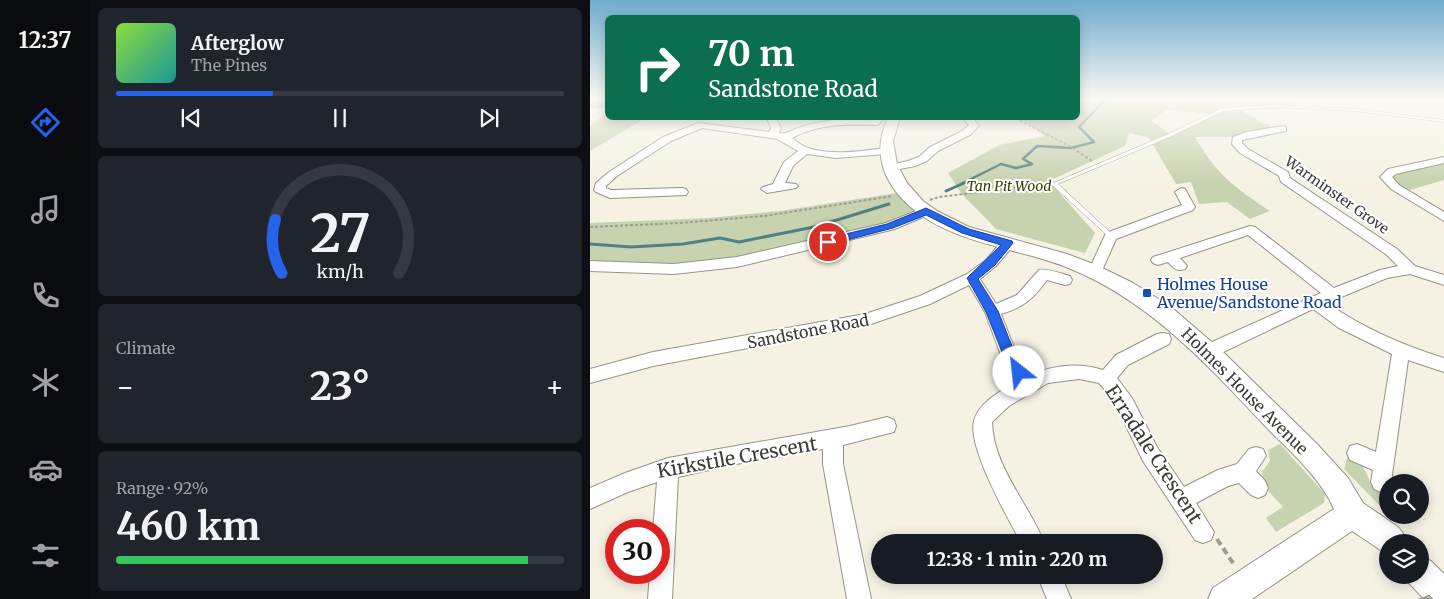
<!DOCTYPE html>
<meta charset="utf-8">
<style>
body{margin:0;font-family:Merriweather,serif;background:#20242c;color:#f1f3f6;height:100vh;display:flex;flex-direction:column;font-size:19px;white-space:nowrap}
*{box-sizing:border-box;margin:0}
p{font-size:16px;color:#9ea1a6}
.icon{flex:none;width:28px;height:28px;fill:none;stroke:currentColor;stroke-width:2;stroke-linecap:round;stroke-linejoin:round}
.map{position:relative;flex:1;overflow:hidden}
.side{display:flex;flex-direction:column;gap:8px;padding:8px;background:#0d0f14;width:500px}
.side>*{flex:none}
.guide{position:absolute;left:15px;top:15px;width:475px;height:105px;border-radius:8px;box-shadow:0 2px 12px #0003;background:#0b6e4f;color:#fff;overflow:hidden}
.tools{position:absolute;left:789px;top:474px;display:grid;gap:10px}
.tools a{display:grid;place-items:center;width:50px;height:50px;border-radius:50%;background:#171b24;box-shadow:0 2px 12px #0003;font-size:25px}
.speed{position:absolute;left:15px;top:519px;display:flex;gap:10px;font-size:25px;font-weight:700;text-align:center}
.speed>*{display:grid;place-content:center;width:65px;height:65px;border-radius:50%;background:#171b24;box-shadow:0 2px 12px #0003;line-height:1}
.speed .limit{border:8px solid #d22;background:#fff;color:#111}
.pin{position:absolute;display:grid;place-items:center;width:42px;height:42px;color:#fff;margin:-21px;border:2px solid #fff;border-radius:50%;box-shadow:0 1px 5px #0007}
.me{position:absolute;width:55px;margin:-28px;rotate:331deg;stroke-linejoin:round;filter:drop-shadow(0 0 4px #0008)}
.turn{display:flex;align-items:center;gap:18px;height:105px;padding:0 20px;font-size:22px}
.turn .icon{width:65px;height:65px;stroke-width:2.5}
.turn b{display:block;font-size:35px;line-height:42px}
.big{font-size:38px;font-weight:700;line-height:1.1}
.side .widget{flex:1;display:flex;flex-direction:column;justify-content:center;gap:8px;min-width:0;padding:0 18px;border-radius:8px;background:#20242c}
.side .dial{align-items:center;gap:0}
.dial svg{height:130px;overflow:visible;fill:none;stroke:#363941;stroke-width:7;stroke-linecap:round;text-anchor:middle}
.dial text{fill:#f1f3f6;stroke:none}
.song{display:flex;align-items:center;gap:15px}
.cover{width:60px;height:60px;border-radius:8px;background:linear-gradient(135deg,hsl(90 70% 55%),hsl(180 70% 35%))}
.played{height:5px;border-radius:2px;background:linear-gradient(90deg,#2563eb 35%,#363941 35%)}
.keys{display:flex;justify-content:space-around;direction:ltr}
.heat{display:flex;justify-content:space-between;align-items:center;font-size:28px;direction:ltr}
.charge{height:8px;border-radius:4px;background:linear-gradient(90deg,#34c759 92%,#363941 0)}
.trip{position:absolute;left:281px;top:534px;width:292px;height:50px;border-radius:25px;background:#171b24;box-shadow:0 2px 12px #0003;font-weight:700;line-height:50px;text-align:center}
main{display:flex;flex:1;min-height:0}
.dock{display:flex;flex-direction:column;width:90px;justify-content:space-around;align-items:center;background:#090b0e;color:#9ea1a6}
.dock .icon{width:35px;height:35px}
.dock .current{color:#2563eb}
.dock b{font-size:22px;color:#f1f3f6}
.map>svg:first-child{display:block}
</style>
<main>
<nav class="dock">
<b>12:37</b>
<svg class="icon current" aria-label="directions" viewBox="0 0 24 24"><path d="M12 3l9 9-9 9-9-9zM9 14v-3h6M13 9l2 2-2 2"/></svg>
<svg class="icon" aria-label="music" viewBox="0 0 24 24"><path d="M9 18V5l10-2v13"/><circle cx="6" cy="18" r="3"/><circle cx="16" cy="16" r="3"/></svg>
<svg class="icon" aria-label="phone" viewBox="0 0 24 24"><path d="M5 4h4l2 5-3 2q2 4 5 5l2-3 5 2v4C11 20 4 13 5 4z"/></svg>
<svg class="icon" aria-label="climate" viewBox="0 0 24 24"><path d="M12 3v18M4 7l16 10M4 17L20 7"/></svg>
<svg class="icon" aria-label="car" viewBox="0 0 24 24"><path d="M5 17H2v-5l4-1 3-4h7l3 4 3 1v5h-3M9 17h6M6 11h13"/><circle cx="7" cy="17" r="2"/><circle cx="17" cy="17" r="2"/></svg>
<svg class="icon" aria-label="filters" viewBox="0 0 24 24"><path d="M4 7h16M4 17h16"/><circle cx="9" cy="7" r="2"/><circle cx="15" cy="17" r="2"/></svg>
</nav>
<section class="side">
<div class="widget">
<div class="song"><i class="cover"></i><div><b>Afterglow</b><p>The Pines</p></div></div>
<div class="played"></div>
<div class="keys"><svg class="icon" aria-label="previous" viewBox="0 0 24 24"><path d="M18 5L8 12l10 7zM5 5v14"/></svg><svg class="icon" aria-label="pause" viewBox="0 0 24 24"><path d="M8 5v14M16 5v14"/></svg><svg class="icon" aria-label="next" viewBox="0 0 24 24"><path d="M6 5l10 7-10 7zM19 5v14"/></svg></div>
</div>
<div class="widget dial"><svg viewBox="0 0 100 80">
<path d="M14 69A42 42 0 1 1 86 69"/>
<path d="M14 69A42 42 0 0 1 10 36" stroke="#2563eb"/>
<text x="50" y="56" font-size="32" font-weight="700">27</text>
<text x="50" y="72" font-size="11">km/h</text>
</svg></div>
<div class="widget"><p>Climate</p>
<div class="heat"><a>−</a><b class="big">23°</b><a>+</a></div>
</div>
<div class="widget"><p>Range · 92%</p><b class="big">460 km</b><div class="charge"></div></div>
</section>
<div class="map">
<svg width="854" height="599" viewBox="0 0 854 599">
<rect width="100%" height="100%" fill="#f5f2e4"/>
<g fill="#c7d2af" fill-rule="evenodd">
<path d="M488,99H660L666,102H701L704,108L651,110L674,124H678L685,129L645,137H605C627,175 644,187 680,211L660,219L637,202L609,204L601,182L586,184L559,138L539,133L535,146L459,181L505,233L495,253L406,229L371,193L358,173L409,145L455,136L429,118H488ZM576,110L623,114L580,135L572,128L561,121Z"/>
<polygon points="17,112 18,118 56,118 0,151 0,126"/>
<polygon points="854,160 854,180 813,192 800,183 802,171"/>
<polygon points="307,193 317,194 326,211 298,222 255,234 137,259 87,265 0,262 0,223 119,218 190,211"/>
<polygon points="690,444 735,494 734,503 686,532 676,518 693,507 674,486 672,472 680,461 678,450"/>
<path d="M758,456C771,459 778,474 781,486C792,491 798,498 795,511L754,469Z"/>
</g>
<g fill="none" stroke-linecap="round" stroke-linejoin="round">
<polyline stroke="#508185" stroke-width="2.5" points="371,184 411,164 426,168 442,164 433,159 447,146 481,148 504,142 489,127 516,99"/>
<g stroke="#508185" stroke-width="3">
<polyline points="356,191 374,183"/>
<polyline points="0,244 41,247 93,244 130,238 149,242 224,227 299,204"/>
</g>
<g stroke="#969387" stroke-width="1">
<polygon id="lane" points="687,105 765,109 854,120 854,122 765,111 687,107 633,111 582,136 468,184 523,235 524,236 523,237 519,237 461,184 578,134 630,109 646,107"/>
</g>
<g stroke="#969387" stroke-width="2">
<g id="street">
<path d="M177,118H186L191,128L189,133C196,135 203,129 211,127C237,118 268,118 293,118L289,124L286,125C257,124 228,124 202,138C207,142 212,146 218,148C242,156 272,151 296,148L301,151L296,154L246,158L217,154L203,166L195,183L206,184L208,186L206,188L177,193L171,189L173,187L183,184L194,162L208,151L187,139L112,128L81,141L27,176L16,186V188L21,190L92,188L96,189L98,192L96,195L20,198L6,192L4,190L6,183L19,172L73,137L108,123L179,132L181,128Z"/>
<polygon points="373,118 383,118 389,126 380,135 348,151 337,161 325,166 300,171 294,168 296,166 318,161 329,157 340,147 372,131 379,125"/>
<path d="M692,126L696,127V131L652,140V143L658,149L698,172L700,178L807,249L825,266L854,275V285L820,274L797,278L737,303C773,328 812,345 854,358V372L818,360L801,482H798V489L791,492L784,489L781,482L783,470L760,460L757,453L760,446L767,444L786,452L802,354L749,328L723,309L625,356L619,358L613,356L611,351L613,346L731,293L658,235L590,258L597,266L595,269C586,272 584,268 578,262L568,265L563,263L561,260L563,257L660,226L665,227L744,288L790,270L808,266L797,255L691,182L689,176L650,153L642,144L643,137L656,132Z"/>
<polygon points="854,157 854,163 806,174 802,177 809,185 854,212 854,221 801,189 790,177 798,169"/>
<polygon points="591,188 595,189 605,207 603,210 526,239 510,275 500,275 498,272 516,233 592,205 585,192"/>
<polygon points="336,207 342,211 340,214 305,229 147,267 84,274 0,271 0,261 84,264 147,257 296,223"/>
<path d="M418,239L423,240L425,243L423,246L406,266L390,279L406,304L427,295L449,270C458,268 471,274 480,276L482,280L480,284L475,285L457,280C444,298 433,308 411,314L427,355L440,375C464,365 488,362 513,370L526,355L567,334L573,333L579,334L581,339L579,344L538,365L527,378L542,398L567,447L594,487L628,470L647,464L659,449L666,447L673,449L676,456L666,471L675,481L678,488L675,495L668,498L661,495L649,483L638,486L606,503L624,532L621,540L613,543L605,540L553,461L523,399L509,383L489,379L458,383L419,406L402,422C403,466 438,503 454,542H431C418,519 377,446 384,421C389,402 411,391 426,382L412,358L395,312L379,285L340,304L275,326L63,366L0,383V369L63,352L275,314L330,296L377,274L396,260L413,240Z"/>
<polygon points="297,417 304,420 306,426 304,432 253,445 253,464 281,599 257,599 233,464 233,449 146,464 88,477 82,599 58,599 60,572 69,572 69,530 63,530 67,482 38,492 0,509 0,488 35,473 78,458 260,426"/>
<polygon points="447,575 471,575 481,599 457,599"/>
</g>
</g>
<g stroke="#969387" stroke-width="2">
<g id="secondary">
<path d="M298,118H310L303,141L307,164L317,183L333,201L347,211L379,227L477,254L506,265L543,283L581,307L631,350L727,444L758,478L773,503L808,527L812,532L817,542H798V555L762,531L662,599H618L623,588L744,509C732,480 701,452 679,430C619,367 563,303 481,269C429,247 368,246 323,209C294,185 281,153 298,118Z"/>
<polygon points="830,557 841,561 854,574 854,599 834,599 819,583 816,575 830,575"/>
</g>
</g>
<g stroke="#9f9d93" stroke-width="2" stroke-dasharray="3 2" stroke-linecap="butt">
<polyline points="425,118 478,145 502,161"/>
<polyline points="340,200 349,197 456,184"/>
<polyline points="0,227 90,223 174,216 303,196"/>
</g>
<polyline stroke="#9f9d93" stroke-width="4" stroke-dasharray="7 4" stroke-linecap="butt" points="627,539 645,566"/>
<use href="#lane" fill="#fff" fill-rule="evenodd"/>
<use href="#street" fill="#fff" fill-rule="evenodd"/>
<use href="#secondary" fill="#fff" fill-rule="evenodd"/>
</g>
<g fill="#a3a196">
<rect x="0" y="99" width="18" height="9"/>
<polygon points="839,595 843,599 827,599"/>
</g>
<polygon fill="#bebbae" stroke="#85837a" points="839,595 843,599 834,599"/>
<linearGradient id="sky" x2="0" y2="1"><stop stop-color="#6facce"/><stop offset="0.54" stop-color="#faf9f3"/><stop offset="1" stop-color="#faf9f3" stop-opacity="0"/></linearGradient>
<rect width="854" height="183" fill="url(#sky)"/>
<polygon fill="#2563eb" stroke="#184099" points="336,208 379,229 422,241 423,243 405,265 388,279 408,311 426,356 436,372 434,376 429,377 425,376 416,362 396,312 377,278 411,245 372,233 336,215 303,228 238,245 233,242 235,239 297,224"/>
<rect fill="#1a4fb4" stroke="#fff" stroke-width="2" x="552" y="288" width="10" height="10" rx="2.5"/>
<g text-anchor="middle" stroke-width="4" stroke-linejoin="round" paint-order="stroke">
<g font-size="14" font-style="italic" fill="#344104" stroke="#fff">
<text x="419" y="191">Tan Pit Wood</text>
</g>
<g font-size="14" fill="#3c3b36" stroke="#fff">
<text transform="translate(747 195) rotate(35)" y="5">Warminster Grove</text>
</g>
<g font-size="16" fill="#164399" stroke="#fff" text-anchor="start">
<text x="567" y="290">Holmes House<tspan x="567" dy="18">Avenue/Sandstone Road</tspan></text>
</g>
<g font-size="16" fill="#3c3b36" stroke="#fff">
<text transform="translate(218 331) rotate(-11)" y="6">Sandstone Road</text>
<text transform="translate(655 391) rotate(45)" y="6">Holmes House Avenue</text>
</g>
<g font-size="19" fill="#3c3b36" stroke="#fff">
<text transform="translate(564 454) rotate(57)" y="7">Erradale Crescent</text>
<text transform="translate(147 457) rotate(-10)" y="7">Kirkstile Crescent</text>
</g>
</g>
</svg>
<div class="tools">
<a><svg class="icon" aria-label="search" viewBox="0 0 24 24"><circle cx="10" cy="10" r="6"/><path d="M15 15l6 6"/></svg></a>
<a><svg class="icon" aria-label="layers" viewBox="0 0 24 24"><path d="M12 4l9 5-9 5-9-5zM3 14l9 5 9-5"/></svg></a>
</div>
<div class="speed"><div class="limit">30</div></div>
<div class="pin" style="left:238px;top:242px;background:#d93025"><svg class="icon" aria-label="arrive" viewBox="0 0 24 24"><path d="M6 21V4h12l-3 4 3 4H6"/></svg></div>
<svg class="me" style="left:429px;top:372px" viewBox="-20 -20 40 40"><circle r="19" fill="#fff"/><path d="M0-13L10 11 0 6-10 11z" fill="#2563eb"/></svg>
<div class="trip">12:38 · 1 min · 220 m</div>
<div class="guide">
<div class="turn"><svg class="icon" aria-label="right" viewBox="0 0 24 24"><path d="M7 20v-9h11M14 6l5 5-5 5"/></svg><div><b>70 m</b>Sandstone Road</div></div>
</div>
</div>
</main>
